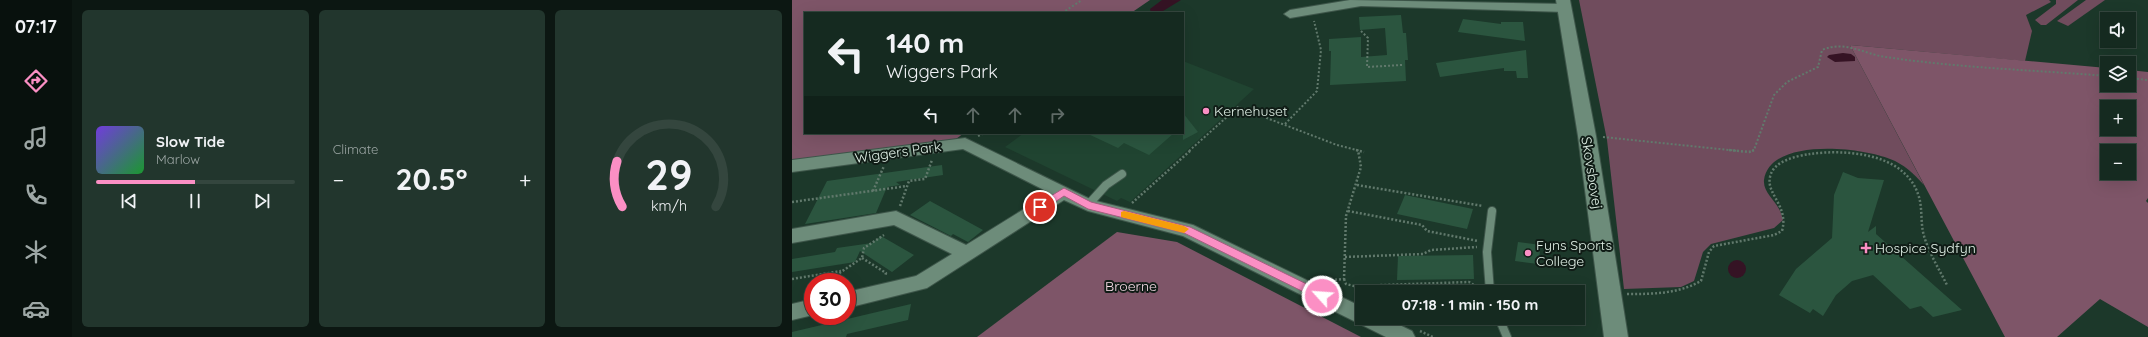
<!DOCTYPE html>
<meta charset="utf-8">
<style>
body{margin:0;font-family:Quicksand,sans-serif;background:#22362d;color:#f1f3f6;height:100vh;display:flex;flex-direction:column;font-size:15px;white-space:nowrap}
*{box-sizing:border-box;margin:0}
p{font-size:13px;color:#9da7a5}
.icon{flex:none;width:22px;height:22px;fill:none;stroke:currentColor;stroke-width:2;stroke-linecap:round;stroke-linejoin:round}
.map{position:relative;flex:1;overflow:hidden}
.drawer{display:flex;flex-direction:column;gap:10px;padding:10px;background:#0c1712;width:720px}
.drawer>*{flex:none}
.banner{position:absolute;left:12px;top:12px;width:380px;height:122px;border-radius:0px;box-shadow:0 4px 16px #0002,0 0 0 1px #34463e;background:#152a20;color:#f1f3f6;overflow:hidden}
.tools{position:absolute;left:1308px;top:12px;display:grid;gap:8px}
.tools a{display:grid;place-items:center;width:36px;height:36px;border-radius:0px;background:#152a20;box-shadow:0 4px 16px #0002,0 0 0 1px #34463e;font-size:20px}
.speed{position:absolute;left:12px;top:273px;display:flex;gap:8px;font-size:20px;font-weight:700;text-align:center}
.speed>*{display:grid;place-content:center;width:52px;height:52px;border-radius:50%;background:#152a20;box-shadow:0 4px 16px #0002,0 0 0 1px #34463e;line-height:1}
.speed .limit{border:6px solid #d22;background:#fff;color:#111}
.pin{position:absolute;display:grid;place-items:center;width:34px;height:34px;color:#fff;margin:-17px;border:2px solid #fff;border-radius:50%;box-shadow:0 1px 4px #0007}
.me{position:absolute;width:44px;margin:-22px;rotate:296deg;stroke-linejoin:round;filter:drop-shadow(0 0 3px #0008)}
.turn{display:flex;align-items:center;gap:14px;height:84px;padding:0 16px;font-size:18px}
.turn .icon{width:52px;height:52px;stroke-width:2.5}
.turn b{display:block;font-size:28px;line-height:34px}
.lanes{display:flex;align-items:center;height:38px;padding:0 16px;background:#0003;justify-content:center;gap:20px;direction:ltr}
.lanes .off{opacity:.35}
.big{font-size:30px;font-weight:700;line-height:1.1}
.drawer .tile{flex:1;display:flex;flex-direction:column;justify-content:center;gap:6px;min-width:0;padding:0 14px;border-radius:6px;background:#22362d}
.drawer .dial{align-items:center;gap:0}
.dial svg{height:104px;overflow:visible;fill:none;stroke:#34463e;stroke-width:7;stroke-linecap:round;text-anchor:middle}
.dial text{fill:#f1f3f6;stroke:none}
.song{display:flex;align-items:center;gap:12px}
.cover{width:48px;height:48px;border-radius:6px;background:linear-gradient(135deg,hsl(260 70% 55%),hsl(130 70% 35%))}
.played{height:4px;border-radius:2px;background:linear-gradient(90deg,#fb8fc4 50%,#34463e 50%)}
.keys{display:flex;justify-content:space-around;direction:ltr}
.heat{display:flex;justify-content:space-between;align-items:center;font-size:22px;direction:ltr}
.drawer .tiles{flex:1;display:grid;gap:10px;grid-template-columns:repeat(3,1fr)}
.trip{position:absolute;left:563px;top:285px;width:230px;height:40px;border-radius:0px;background:#152a20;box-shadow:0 4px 16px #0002,0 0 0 1px #34463e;font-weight:700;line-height:40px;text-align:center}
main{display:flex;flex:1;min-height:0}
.tab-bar{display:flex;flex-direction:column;width:72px;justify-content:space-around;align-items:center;background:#08110d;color:#9da7a5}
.tab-bar .icon{width:28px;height:28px}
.tab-bar .active{color:#fb8fc4}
.tab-bar b{font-size:18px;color:#f1f3f6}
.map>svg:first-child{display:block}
</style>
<main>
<nav class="tab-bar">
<b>07:17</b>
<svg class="icon active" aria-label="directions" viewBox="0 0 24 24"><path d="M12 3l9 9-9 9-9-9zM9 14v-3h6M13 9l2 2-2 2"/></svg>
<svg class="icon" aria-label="music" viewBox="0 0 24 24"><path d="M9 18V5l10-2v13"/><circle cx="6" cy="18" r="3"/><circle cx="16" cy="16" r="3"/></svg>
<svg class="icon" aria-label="phone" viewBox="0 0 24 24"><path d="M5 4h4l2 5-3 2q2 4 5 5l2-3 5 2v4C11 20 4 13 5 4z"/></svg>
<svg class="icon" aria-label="climate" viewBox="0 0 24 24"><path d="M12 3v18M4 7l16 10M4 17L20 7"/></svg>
<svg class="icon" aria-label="car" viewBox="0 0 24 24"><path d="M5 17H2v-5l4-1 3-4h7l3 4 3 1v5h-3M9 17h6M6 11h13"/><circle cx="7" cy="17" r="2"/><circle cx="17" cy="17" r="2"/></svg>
</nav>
<section class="drawer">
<div class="tiles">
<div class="tile">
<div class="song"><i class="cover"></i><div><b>Slow Tide</b><p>Marlow</p></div></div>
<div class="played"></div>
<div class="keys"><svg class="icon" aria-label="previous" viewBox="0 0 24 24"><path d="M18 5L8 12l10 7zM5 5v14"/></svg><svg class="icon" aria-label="pause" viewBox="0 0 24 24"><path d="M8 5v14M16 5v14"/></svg><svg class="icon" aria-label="next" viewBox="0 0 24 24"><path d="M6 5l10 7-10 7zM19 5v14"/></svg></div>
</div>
<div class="tile"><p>Climate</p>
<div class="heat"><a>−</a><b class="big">20.5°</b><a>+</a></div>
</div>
<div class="tile dial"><svg viewBox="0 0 100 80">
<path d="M14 69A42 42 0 1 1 86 69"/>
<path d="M14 69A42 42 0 0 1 10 34" stroke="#fb8fc4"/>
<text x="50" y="56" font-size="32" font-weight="700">29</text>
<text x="50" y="72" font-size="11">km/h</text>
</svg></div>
</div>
</section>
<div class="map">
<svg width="1356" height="337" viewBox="0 0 1356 337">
<rect width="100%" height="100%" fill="#1c382a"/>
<polygon fill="#204431" points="391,61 462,89 338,202 329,198 325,201 213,147 232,133 391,133"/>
<g fill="#704c5d">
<path d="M787,0H1257L1259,2L1234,15L1240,31L1233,61L1058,45L1132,185C1122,174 1112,164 1098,159C1070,147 978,137 972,180C971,192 982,199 987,209C989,212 990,217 991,220L982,228L919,244L911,252L902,281L889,287L832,289L815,140Z"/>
<polygon points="1264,0 1286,0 1254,25 1249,25 1243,20 1264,4"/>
<polygon points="1294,0 1313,0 1276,26 1265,21"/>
</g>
<g fill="#7e5568" fill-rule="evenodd">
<polygon points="0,0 358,0 339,13 13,13 13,133 172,133 164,139 0,160"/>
<path d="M1058,45L1315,68V85H1337V70L1356,72V198L1354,201L1356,203V327L1308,299L1265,337H1213ZM1315,107H1337V129H1315ZM1315,151H1337V173H1315Z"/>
<polygon points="325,232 385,242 569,337 185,337"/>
</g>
<g fill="#351324">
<polygon points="370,0 389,0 371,11 359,13 358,9"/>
<polygon points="1051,53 1059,54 1063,57 1063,61 1043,62 1035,57 1037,55"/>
<circle cx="945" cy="269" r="9"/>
</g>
<g fill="#2b553f">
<polygon points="609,15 611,33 614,33 616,60 613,60 614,81 538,85 539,51 537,51 537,39 569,37 569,57 595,55 593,28 568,30 567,17"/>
<polygon points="671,19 709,24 709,22 731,22 733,41 666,32"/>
<polygon points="734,50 736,78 725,78 724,71 712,71 712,68 648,77 644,63"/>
<polygon points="391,113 406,132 391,140"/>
<polygon points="294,133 382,133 357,155 332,143 326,148"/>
<polygon points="150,165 151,175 104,182 108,185 95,187 84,213 13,224 35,181"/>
<polygon points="1051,172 1066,178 1092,180 1076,232 1084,226 1084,234 1170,310 1141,317 1129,306 1118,309 1081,275 1060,281 1044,295 1031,316 1021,309 1018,313 987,295 1004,269 1040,238 1042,195"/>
<polygon points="613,195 681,209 675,229 605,214"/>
<polygon points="138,201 191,230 176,242 161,234 159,236 118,215"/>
<polygon points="89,236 122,255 100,272 68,251 63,262 0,272 0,259 43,252 45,248 80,243"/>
<polygon points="726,242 749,245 746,264 723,261"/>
<polygon points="681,255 682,279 605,280 606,256"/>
<polygon points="119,304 116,320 55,334 54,337 0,337 0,332"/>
</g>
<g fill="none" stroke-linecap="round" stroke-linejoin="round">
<g stroke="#3e564a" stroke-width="10">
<g id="service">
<polyline points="296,205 314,185 330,174"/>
<polyline points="698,292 695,252 700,211"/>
<polyline points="707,318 715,337"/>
</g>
</g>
<g stroke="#3e564a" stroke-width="2">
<g id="minor">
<polygon points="558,0 773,4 779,8 773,12 569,6 498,18 492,14 498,10"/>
<polygon points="173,138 300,200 401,225 570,307 570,318 593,318 620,331 623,337 594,337 391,236 296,211 272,200 135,288 55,308 55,292 124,276 160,254 102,225 0,243 0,229 104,211 174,245 258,193 171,149 0,172 0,160"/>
<polygon points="21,299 21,315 0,320 0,304"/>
</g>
</g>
<g stroke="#3e564a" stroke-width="2">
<polygon id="tertiary" points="764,0 778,0 804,136 836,337 812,337 786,136"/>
</g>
<g stroke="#61796c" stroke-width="2" stroke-dasharray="2 2" stroke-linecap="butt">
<polyline points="270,13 290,0"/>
<polyline points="569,31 576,38 575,67 610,65"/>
<polyline points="1337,78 1356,80"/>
<polyline points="493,124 525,91 529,50 522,21"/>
<polyline points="186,136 193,133"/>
<polyline points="811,137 947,151"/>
<polyline points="397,151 446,107 545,145 568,151"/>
<path d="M960,151L962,150L982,95L995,82L1026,67L1030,50C1054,40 1071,54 1094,57C1167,68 1242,70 1315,76"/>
</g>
<g stroke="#61796c" stroke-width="2.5" stroke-dasharray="2 2" stroke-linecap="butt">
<polyline points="564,150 572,152"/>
<polyline points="937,150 957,152 962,150"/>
<polyline points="565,185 691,206"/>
<polyline points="81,191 92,166"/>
<polyline points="0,202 115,186"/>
<polyline points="340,203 399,150"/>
<polyline points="108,206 117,181 133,179 140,160"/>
<polyline points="556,211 630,225 635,231 686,241"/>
<polyline points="553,257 631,254 639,250 685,247"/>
<polyline points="70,258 94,273 93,276"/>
<polyline points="0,279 49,271"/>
<polyline points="552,279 554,284 562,286 677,282 687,288"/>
<polyline points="34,282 70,258 72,248 92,235"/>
<polyline points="536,283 540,280 552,279 554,216 569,167 566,150"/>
<path d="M835,294C862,294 885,294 909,281L917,252L922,246L982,235L990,231C997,206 974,194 978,177C981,161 1004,156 1018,154C1054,149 1112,153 1126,194C1131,207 1128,222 1132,236C1137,253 1147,269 1155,285"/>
<polyline points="628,331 641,337"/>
</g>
<use href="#service" stroke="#6d8c7a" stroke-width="8"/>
<use href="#minor" fill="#6d8c7a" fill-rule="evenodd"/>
<use href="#tertiary" fill="#6d8c7a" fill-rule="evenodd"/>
</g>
<polygon fill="#fb8fc4" stroke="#a35d7f" points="272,188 299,202 398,227 533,293 535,296 533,299 526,299 392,233 296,209 272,196 251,210 244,210 244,205"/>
<polygon fill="#f59e0b" points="332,211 392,226 397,229 392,233 329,217 329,212"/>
<g fill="#fb8fc4" stroke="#101c16" stroke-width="1.5">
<circle cx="414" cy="111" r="4"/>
<path d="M1072 242h4v4h4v4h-4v4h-4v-4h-4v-4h4z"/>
<circle cx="736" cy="253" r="4"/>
</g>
<g text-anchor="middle" stroke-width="4" stroke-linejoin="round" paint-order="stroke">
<g font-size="14" fill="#e2f2e8" stroke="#101c16" text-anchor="start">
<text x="422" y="116">Kernehuset</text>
<text x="744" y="250">Fyns Sports<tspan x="744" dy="16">College</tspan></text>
<text x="1083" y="253">Hospice Sydfyn</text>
</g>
<g font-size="14" fill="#e2f2e8" stroke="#101c16">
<text transform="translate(106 152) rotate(-8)" y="5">Wiggers Park</text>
<text transform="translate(800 173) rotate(81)" y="5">Skovsbovej</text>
</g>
<g font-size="14" fill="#f7dae6" stroke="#101c16">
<text x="339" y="291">Broerne</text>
</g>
</g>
</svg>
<div class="tools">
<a><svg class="icon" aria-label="sound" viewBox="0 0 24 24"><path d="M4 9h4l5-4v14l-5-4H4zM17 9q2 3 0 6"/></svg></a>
<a><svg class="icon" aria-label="layers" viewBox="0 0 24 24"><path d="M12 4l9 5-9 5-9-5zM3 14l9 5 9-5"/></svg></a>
<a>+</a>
<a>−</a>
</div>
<div class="speed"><div class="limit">30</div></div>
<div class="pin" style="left:248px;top:207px;background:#d93025"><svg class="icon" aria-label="arrive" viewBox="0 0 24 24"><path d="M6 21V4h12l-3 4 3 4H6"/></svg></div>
<svg class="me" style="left:530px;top:296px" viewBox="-20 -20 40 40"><circle r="17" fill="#fb8fc4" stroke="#fff" stroke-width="3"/><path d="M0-11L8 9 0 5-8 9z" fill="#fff"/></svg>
<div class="trip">07:18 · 1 min · 150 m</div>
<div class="banner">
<div class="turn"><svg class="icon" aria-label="left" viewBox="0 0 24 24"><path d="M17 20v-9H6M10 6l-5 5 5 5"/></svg><div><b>140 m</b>Wiggers Park</div></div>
<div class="lanes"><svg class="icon" aria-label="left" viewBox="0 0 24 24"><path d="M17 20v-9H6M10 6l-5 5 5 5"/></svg><svg class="icon off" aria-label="ahead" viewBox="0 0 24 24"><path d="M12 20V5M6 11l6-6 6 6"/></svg><svg class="icon off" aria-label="ahead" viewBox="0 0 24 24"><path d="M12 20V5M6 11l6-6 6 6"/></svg><svg class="icon off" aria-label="right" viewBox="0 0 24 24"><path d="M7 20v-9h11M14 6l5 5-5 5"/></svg></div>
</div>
</div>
</main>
